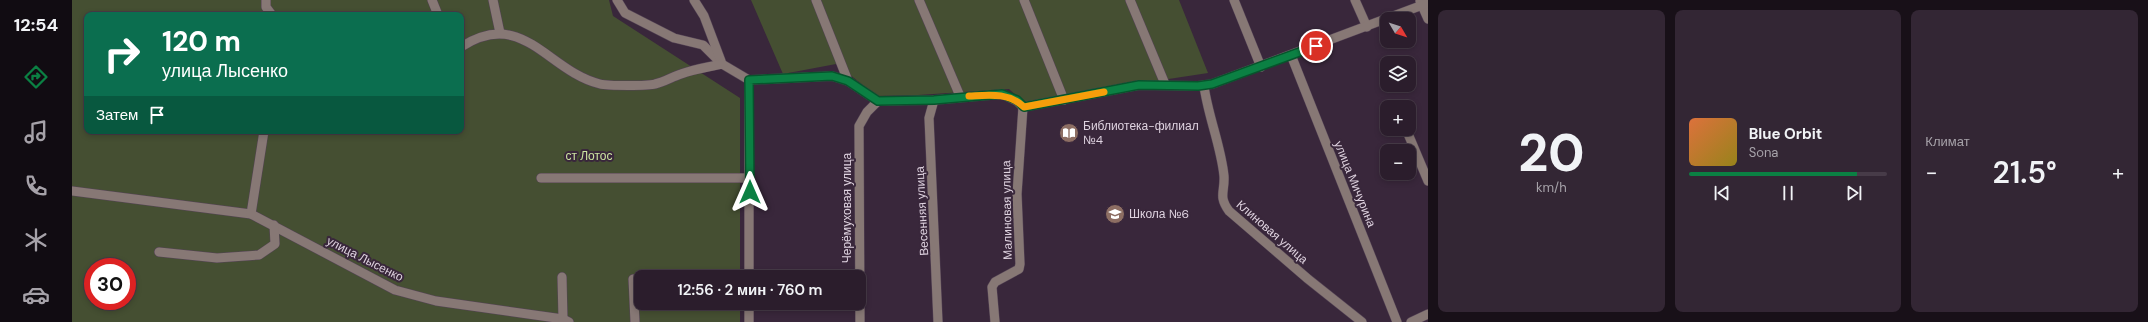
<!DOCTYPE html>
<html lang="ru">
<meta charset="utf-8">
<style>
body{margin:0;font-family:"DM Sans",sans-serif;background:#332634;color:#f1f3f6;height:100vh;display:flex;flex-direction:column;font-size:15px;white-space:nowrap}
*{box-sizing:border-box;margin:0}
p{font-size:13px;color:#a6a2a9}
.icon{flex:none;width:22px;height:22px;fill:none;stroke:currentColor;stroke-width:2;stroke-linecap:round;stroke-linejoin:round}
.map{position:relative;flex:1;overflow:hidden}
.drawer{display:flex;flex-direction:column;gap:10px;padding:10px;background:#181018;width:720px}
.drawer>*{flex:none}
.banner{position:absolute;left:12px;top:12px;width:380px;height:122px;border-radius:8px;box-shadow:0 2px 6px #0003,0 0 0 1px #473b48;background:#0b6e4f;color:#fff;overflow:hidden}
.needle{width:26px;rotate:129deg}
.controls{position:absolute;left:1308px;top:12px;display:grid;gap:8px}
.controls a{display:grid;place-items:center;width:36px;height:36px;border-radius:8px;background:#2b1d2c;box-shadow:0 2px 6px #0003,0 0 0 1px #473b48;font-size:20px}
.speed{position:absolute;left:12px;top:258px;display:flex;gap:8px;font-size:20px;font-weight:700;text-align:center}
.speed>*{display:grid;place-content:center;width:52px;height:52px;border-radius:50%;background:#2b1d2c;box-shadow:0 2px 6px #0003,0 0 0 1px #473b48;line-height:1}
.speed .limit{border:6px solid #d22;background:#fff;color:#111}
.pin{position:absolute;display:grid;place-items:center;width:34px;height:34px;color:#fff;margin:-17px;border:2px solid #fff;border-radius:50%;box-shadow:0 1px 4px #0007}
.me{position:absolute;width:44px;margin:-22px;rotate:0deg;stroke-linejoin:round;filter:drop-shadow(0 0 3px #0008)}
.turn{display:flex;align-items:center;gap:14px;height:84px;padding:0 12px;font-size:18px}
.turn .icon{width:52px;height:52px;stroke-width:2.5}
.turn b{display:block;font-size:28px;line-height:34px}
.then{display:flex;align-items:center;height:38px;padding:0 12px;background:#0003;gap:8px;font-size:15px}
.big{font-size:30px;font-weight:600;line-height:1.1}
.drawer .widget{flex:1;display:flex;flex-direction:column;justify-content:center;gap:6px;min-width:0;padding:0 14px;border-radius:8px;background:#332634}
.drawer .dial{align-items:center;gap:0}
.dial b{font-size:52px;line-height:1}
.song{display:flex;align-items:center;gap:12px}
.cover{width:48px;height:48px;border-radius:6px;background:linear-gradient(135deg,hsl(20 70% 55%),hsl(50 70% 35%))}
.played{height:4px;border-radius:2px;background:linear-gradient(90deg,#0b8043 85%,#473b48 85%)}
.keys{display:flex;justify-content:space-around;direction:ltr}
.heat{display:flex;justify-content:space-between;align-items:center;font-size:22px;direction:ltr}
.drawer .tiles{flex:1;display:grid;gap:10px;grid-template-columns:repeat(3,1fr)}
.trip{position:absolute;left:562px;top:270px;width:232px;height:40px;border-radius:8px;background:#2b1d2c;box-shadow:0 2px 6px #0003,0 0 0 1px #473b48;font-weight:600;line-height:40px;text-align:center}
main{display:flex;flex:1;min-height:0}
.tab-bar{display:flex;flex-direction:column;width:72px;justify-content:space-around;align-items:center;background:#110c12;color:#a6a2a9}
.tab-bar .icon{width:28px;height:28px}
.tab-bar .current{color:#0b8043}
.tab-bar b{font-size:18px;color:#f1f3f6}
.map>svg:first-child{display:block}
</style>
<main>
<nav class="tab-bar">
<b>12:54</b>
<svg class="icon current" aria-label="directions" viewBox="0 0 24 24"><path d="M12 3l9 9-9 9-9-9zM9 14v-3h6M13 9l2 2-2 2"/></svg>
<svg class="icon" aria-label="music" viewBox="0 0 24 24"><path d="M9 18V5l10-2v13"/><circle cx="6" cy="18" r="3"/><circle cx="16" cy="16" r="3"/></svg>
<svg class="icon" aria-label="phone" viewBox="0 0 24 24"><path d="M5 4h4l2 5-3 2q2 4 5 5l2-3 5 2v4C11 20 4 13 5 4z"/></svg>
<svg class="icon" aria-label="climate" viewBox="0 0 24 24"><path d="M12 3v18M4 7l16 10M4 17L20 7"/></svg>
<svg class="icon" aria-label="car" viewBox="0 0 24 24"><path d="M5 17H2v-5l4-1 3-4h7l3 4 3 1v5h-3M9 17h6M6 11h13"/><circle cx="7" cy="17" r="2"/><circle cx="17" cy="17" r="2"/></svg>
</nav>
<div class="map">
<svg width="1356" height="322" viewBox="0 0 1356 322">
<rect width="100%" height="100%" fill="#39273b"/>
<g fill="#454f32" fill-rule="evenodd">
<path d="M0,0H537L541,16L668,98V277H569V303H668V322H0ZM15,15H389V131H15ZM21,267H55V301H21Z"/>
<polygon points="679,0 1107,0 1136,73 1090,80 956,106 937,89 846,95 805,96 764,64 711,74"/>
</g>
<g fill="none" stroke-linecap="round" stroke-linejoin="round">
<g stroke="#544355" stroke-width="10">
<g id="minor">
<polyline points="194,0 194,7 200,15"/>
<polyline points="360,0 366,15"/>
<polyline points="421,0 428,33"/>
<polyline points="545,0 553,13 602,38 631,45 650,64"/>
<polyline points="622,0 632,16 649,61"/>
<polyline points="744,0 776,81"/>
<polyline points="847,0 888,96"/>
<polyline points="952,0 992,100"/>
<polyline points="1058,0 1093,84"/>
<polyline points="1162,0 1189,67"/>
<polyline points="1283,0 1295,27"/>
<polyline points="1348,1 1356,19"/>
<path d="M389,47C451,7 475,71 528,84C536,86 576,86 583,84C592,82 600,77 609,74C622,69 637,67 650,64L677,80"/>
<polyline points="1219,55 1325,322"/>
<path d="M1132,86C1136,116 1149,146 1152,176C1153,192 1146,196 1157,211L1236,279L1290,322"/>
<polyline points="862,100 857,118 866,322"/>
<polyline points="1334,129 1356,181"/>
<polyline points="469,178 678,178"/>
<polyline points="0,191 179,214 323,290 364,301 491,319 497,322"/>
<polyline points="179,214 192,131"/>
<polyline points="87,252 145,258 187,255 203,244 202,225"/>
<polyline points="490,277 491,319"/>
<polyline points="677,277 677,80 760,76 776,81 806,101 862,100 930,94 945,101 951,107 1067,85 1126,86 1140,84 1356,3"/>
<polyline points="561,279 563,322"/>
<polyline points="677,322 677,303"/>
<polyline points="788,322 787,126 795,112 806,101"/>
<polyline points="923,322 920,287 923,282 947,269 948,264 945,194 951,107"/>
<polyline points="1339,322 1356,314"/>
</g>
</g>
<use href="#minor" stroke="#877875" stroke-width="9"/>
</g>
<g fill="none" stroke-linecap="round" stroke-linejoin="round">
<g stroke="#07532c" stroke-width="10">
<polyline id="route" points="678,192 677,80 760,76 776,81 806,101 862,100 930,94 945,100 952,107 1067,85 1126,86 1140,84 1244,46"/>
</g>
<use href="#route" stroke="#0b8043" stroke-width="7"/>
<path stroke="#f59e0b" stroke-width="7" d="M897,96C917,95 936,92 952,107L1032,92"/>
</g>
<defs>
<g id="library-disc" transform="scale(1)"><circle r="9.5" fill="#8d6e63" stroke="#39273b"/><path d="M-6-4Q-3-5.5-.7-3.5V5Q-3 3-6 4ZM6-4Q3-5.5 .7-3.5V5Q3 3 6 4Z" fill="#fff"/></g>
<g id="school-disc" transform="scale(1)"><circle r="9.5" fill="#8d6e63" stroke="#39273b"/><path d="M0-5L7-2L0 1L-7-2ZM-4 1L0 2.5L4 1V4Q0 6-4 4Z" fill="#fff"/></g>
</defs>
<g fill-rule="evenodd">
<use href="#library-disc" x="997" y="133"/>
<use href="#school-disc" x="1043" y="214"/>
</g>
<g text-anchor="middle" stroke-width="4" stroke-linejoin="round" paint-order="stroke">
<g font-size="12" fill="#dfd3e0" stroke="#39273b" text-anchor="start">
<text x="1011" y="130">Библиотека-филиал<tspan x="1011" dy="14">№4</tspan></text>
<text x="1057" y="218">Школа №6</text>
</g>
<g font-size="12" fill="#cbe3a0" stroke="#39273b">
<text x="517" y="160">ст Лотос</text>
</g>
<g font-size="12" fill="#dfd3e0" stroke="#39273b">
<text transform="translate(1283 184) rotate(68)" y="4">улица Мичурина</text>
<text transform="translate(775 208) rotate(-90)" y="4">Черёмуховая улица</text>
<text transform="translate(935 210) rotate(-91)" y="4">Малиновая улица</text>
<text transform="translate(850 211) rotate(-93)" y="4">Весенняя улица</text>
<text transform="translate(1200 232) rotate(41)" y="4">Клиновая улица</text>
<text transform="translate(293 259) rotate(27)" y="4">улица Лысенко</text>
</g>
</g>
</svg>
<div class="controls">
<a><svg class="needle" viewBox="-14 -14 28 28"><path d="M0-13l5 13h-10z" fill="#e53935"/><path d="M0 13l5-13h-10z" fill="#a6a2a9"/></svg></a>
<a><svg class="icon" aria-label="layers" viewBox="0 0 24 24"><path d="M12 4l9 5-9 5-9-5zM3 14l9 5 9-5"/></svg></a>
<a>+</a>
<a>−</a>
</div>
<div class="speed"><div class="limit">30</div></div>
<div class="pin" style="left:1244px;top:46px;background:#d93025"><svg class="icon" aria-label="arrive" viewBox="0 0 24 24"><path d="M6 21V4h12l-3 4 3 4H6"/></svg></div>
<svg class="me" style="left:678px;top:192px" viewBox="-20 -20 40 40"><path d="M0-17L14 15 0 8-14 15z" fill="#0b8043" stroke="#fff" stroke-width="4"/></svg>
<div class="trip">12:56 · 2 мин · 760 m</div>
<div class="banner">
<div class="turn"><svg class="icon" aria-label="right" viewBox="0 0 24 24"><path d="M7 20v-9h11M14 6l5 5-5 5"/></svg><div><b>120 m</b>улица Лысенко</div></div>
<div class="then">Затем<svg class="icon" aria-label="arrive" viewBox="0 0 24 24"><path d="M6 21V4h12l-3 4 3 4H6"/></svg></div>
</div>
</div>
<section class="drawer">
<div class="tiles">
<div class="widget dial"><b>20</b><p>km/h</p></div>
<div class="widget">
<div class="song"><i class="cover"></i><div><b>Blue Orbit</b><p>Sona</p></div></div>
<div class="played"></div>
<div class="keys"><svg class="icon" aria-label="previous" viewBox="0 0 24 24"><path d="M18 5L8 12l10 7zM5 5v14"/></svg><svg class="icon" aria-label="pause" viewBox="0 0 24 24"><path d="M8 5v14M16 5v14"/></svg><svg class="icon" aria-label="next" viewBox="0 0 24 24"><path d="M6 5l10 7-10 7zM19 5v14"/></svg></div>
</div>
<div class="widget"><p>Климат</p>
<div class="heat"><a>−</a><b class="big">21.5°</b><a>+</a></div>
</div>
</div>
</section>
</main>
